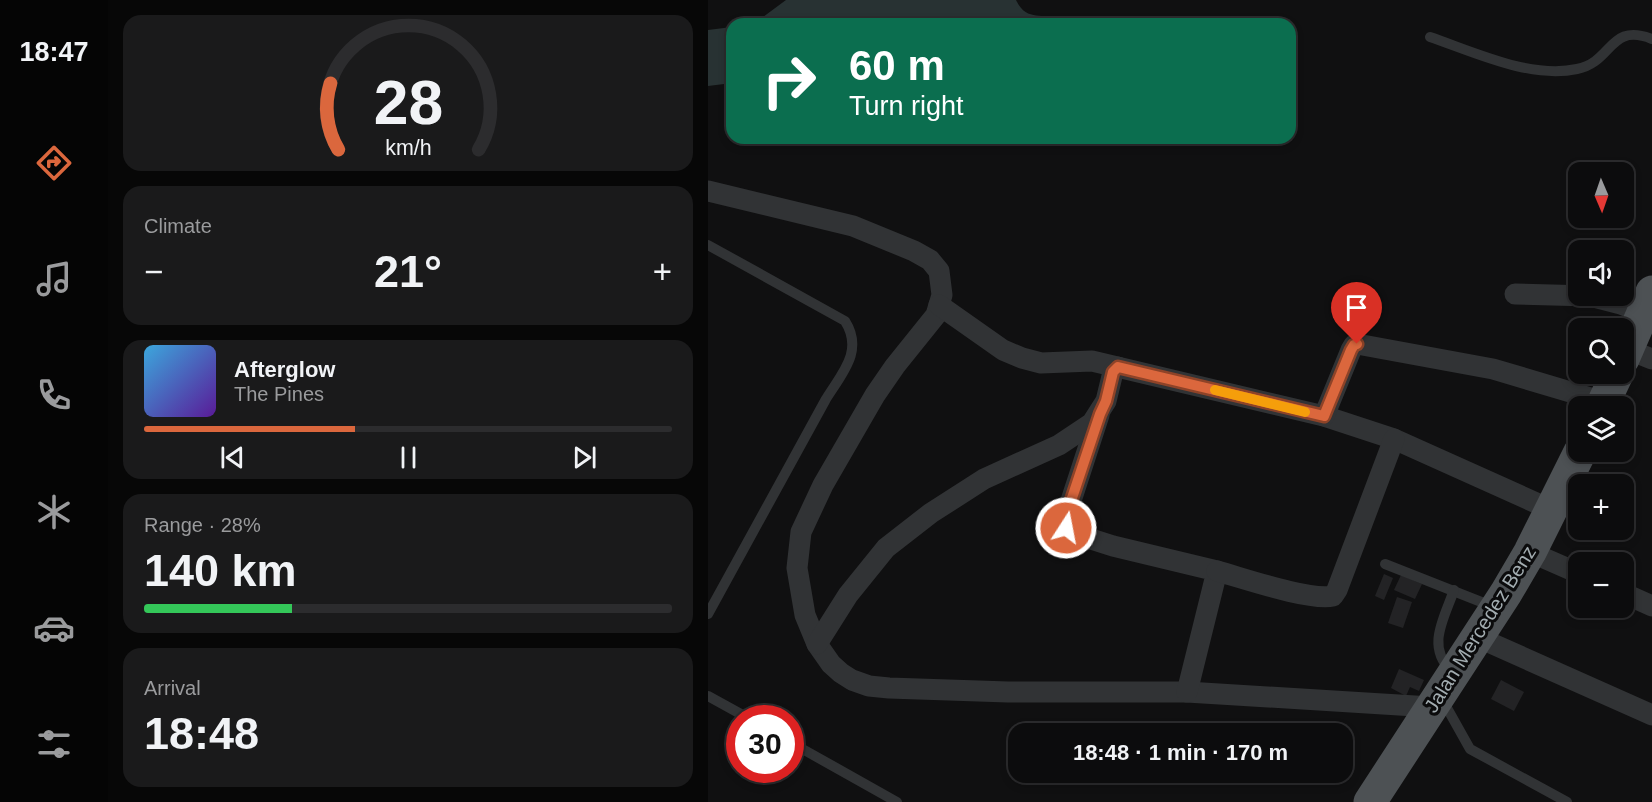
<!DOCTYPE html>
<meta charset="utf-8">
<style>
body{margin:0;font-family:Arial,sans-serif;background:#1a1a1b;color:#f1f3f6;height:100vh;display:flex;flex-direction:column;font-size:22px;white-space:nowrap}
*{box-sizing:border-box;margin:0}
p{font-size:20px;color:#9a9b9d}
.icon{flex:none;width:33px;height:33px;fill:none;stroke:currentColor;stroke-width:2;stroke-linecap:round;stroke-linejoin:round}
.map{position:relative;flex:1;overflow:hidden}
.drawer{display:flex;flex-direction:column;gap:15px;padding:15px;background:#070707;width:600px}
.drawer>*{flex:none}
.top-card{position:absolute;left:18px;top:18px;width:570px;height:126px;border-radius:18px;box-shadow:0 3px 9px #0003,0 0 0 2px #2c2c2e;background:#0b6e4f;color:#fff;overflow:hidden}
.needle{width:39px;rotate:178deg}
.tools{position:absolute;left:860px;top:162px;display:grid;gap:12px}
.tools a{display:grid;place-items:center;width:66px;height:66px;border-radius:12px;background:#0c0c0d;box-shadow:0 3px 9px #0003,0 0 0 2px #2c2c2e;font-size:30px}
.speed{position:absolute;left:18px;top:705px;display:flex;gap:12px;font-size:30px;font-weight:700;text-align:center}
.speed>*{display:grid;place-content:center;width:78px;height:78px;border-radius:50%;background:#0c0c0d;box-shadow:0 3px 9px #0003,0 0 0 2px #2c2c2e;line-height:1}
.speed .limit{border:9px solid #d22;background:#fff;color:#111}
.pin{position:absolute;display:grid;place-items:center;width:51px;height:51px;color:#fff;margin:-62px -26px;border-radius:50% 50% 50% 0;rotate:-45deg;box-shadow:0 0 6px #0007}
.pin .icon{rotate:45deg}
.me{position:absolute;width:66px;margin:-33px;rotate:11deg;stroke-linejoin:round;filter:drop-shadow(0 0 4px #0008)}
.turn{display:flex;align-items:center;gap:21px;height:126px;padding:0 24px;font-size:27px}
.turn .icon{width:78px;height:78px;stroke-width:2.5}
.turn b{display:block;font-size:42px;line-height:51px}
.big{font-size:45px;font-weight:700;line-height:1.1}
.drawer .tile{flex:1;display:flex;flex-direction:column;justify-content:center;gap:9px;min-width:0;padding:0 21px;border-radius:18px;background:#1a1a1b}
.drawer .dial{align-items:center;gap:0}
.dial svg{height:156px;overflow:visible;fill:none;stroke:#2c2c2e;stroke-width:7;stroke-linecap:round;text-anchor:middle}
.dial text{fill:#f1f3f6;stroke:none}
.song{display:flex;align-items:center;gap:18px}
.cover{width:72px;height:72px;border-radius:9px;background:linear-gradient(135deg,hsl(200 70% 55%),hsl(270 70% 35%))}
.played{height:6px;border-radius:3px;background:linear-gradient(90deg,#db673d 40%,#2c2c2e 40%)}
.keys{display:flex;justify-content:space-around;direction:ltr}
.heat{display:flex;justify-content:space-between;align-items:center;font-size:33px;direction:ltr}
.charge{height:9px;border-radius:4px;background:linear-gradient(90deg,#34c759 28%,#2c2c2e 0)}
.trip{position:absolute;left:300px;top:723px;width:345px;height:60px;border-radius:18px;background:#0c0c0d;box-shadow:0 3px 9px #0003,0 0 0 2px #2c2c2e;font-weight:700;line-height:60px;text-align:center}
main{display:flex;flex:1;min-height:0}
.tabs{display:flex;flex-direction:column;width:108px;justify-content:space-around;align-items:center;background:#050505;color:#9a9b9d}
.tabs .icon{width:42px;height:42px}
.tabs .selected{color:#db673d}
.tabs b{font-size:27px;color:#f1f3f6}
.map>svg:first-child{display:block}
</style>
<main>
<nav class="tabs">
<b>18:47</b>
<svg class="icon selected" aria-label="directions" viewBox="0 0 24 24"><path d="M12 3l9 9-9 9-9-9zM9 14v-3h6M13 9l2 2-2 2"/></svg>
<svg class="icon" aria-label="music" viewBox="0 0 24 24"><path d="M9 18V5l10-2v13"/><circle cx="6" cy="18" r="3"/><circle cx="16" cy="16" r="3"/></svg>
<svg class="icon" aria-label="phone" viewBox="0 0 24 24"><path d="M5 4h4l2 5-3 2q2 4 5 5l2-3 5 2v4C11 20 4 13 5 4z"/></svg>
<svg class="icon" aria-label="climate" viewBox="0 0 24 24"><path d="M12 3v18M4 7l16 10M4 17L20 7"/></svg>
<svg class="icon" aria-label="car" viewBox="0 0 24 24"><path d="M5 17H2v-5l4-1 3-4h7l3 4 3 1v5h-3M9 17h6M6 11h13"/><circle cx="7" cy="17" r="2"/><circle cx="17" cy="17" r="2"/></svg>
<svg class="icon" aria-label="filters" viewBox="0 0 24 24"><path d="M4 7h16M4 17h16"/><circle cx="9" cy="7" r="2"/><circle cx="15" cy="17" r="2"/></svg>
</nav>
<section class="drawer">
<div class="tile dial"><svg viewBox="0 0 100 80">
<path d="M14 69A42 42 0 1 1 86 69"/>
<path d="M14 69A42 42 0 0 1 10 35" stroke="#db673d"/>
<text x="50" y="56" font-size="32" font-weight="700">28</text>
<text x="50" y="72" font-size="11">km/h</text>
</svg></div>
<div class="tile"><p>Climate</p>
<div class="heat"><a>−</a><b class="big">21°</b><a>+</a></div>
</div>
<div class="tile">
<div class="song"><i class="cover"></i><div><b>Afterglow</b><p>The Pines</p></div></div>
<div class="played"></div>
<div class="keys"><svg class="icon" aria-label="previous" viewBox="0 0 24 24"><path d="M18 5L8 12l10 7zM5 5v14"/></svg><svg class="icon" aria-label="pause" viewBox="0 0 24 24"><path d="M8 5v14M16 5v14"/></svg><svg class="icon" aria-label="next" viewBox="0 0 24 24"><path d="M6 5l10 7-10 7zM19 5v14"/></svg></div>
</div>
<div class="tile"><p>Range · 28%</p><b class="big">140 km</b><div class="charge"></div></div>
<div class="tile"><p>Arrival</p><b class="big">18:48</b></div>
</section>
<div class="map">
<svg width="944" height="802" viewBox="0 0 944 802">
<rect width="100%" height="100%" fill="#101011"/>
<g fill="#283233">
<path d="M78,0H308C320,25 336,8 349,24H33L55,17Z"/>
<polygon points="24,27 24,83 0,86 0,30"/>
<path d="M198,138H293C264,152 228,144 198,138Z"/>
</g>
<g fill="#232325">
<polygon points="676,574 685,578 676,600 667,596"/>
<polygon points="693,575 714,584 707,599 686,590"/>
<polygon points="689,597 704,602 695,628 680,623"/>
<polygon points="691,669 716,680 711,691 702,687 698,696 683,688"/>
<polygon points="793,680 816,692 806,711 783,699"/>
</g>
<g fill="none" stroke-linecap="round" stroke-linejoin="round">
<g stroke="#313335" stroke-width="10">
<path d="M722,37C766,52 822,79 869,69C905,62 901,22 944,39"/>
<path d="M0,245L137,321C156,351 134,373 118,399L0,614"/>
<polyline points="677,564 786,607"/>
<path d="M743,671C718,646 736,619 746,590"/>
<polyline points="0,696 40,718"/>
<polyline points="734,699 762,749 859,802"/>
<polyline points="82,742 189,802"/>
</g>
<g stroke="#313335" stroke-width="21">
<polyline points="0,191 145,226 206,251 222,260 231,271 234,295 228,315 187,366 167,395 115,485 93,532 89,568 97,615 109,644 123,664 133,673 144,680 161,686 181,688 300,692 479,692 723,707"/>
<polyline points="807,294 882,296 913,304 935,313"/>
<polyline points="231,305 295,350 314,358 333,363 384,361 616,416 686,439 844,510"/>
<polyline points="919,349 944,359"/>
<polyline points="391,415 359,513 358,528 361,532 405,546 509,571 479,692"/>
<polyline points="616,416 643,350 646,345 649,344 785,369 896,402"/>
<polyline points="822,552 870,573"/>
<path d="M509,571C535,578 601,601 625,596L629,590L686,439"/>
<polyline points="915,593 944,606"/>
<polyline points="769,637 944,715"/>
<polyline points="109,644 140,595 178,548 223,513 276,479 351,445 384,423 398,401 405,372 410,367"/>
</g>
<g stroke="#4d5154" stroke-width="33">
<polyline points="915,359 944,292"/>
<polyline points="894,406 909,374"/>
<polyline points="662,802 798,593 822,552 872,452"/>
</g>
</g>
<g fill="none" stroke-linecap="round" stroke-linejoin="round">
<g stroke="#8e4328" stroke-width="15">
<polyline id="route" points="358,528 359,513 392,414 398,401 405,372 410,367 616,416 643,350 646,345 649,344"/>
</g>
<use href="#route" stroke="#db673d" stroke-width="10"/>
<polyline stroke="#f59e0b" stroke-width="10" points="507,390 597,412"/>
</g>
<g text-anchor="middle" stroke-width="6" stroke-linejoin="round" paint-order="stroke">
<g font-size="20" fill="#a2acb0" stroke="#0b0b0c">
<text transform="translate(772 629) rotate(-58)" y="7">Jalan Mercedez Benz</text>
</g>
</g>
</svg>
<div class="tools">
<a><svg class="needle" viewBox="-14 -14 28 28"><path d="M0-13l5 13h-10z" fill="#e53935"/><path d="M0 13l5-13h-10z" fill="#9a9b9d"/></svg></a>
<a><svg class="icon" aria-label="sound" viewBox="0 0 24 24"><path d="M4 9h4l5-4v14l-5-4H4zM17 9q2 3 0 6"/></svg></a>
<a><svg class="icon" aria-label="search" viewBox="0 0 24 24"><circle cx="10" cy="10" r="6"/><path d="M15 15l6 6"/></svg></a>
<a><svg class="icon" aria-label="layers" viewBox="0 0 24 24"><path d="M12 4l9 5-9 5-9-5zM3 14l9 5 9-5"/></svg></a>
<a>+</a>
<a>−</a>
</div>
<div class="speed"><div class="limit">30</div></div>
<div class="pin" style="left:649px;top:344px;background:#d93025"><svg class="icon" aria-label="arrive" viewBox="0 0 24 24"><path d="M6 21V4h12l-3 4 3 4H6"/></svg></div>
<svg class="me" style="left:358px;top:528px" viewBox="-20 -20 40 40"><circle r="17" fill="#db673d" stroke="#fff" stroke-width="3"/><path d="M0-11L8 9 0 5-8 9z" fill="#fff"/></svg>
<div class="trip">18:48 · 1 min · 170 m</div>
<div class="top-card">
<div class="turn"><svg class="icon" aria-label="right" viewBox="0 0 24 24"><path d="M7 20v-9h11M14 6l5 5-5 5"/></svg><div><b>60 m</b>Turn right</div></div>
</div>
</div>
</main>
